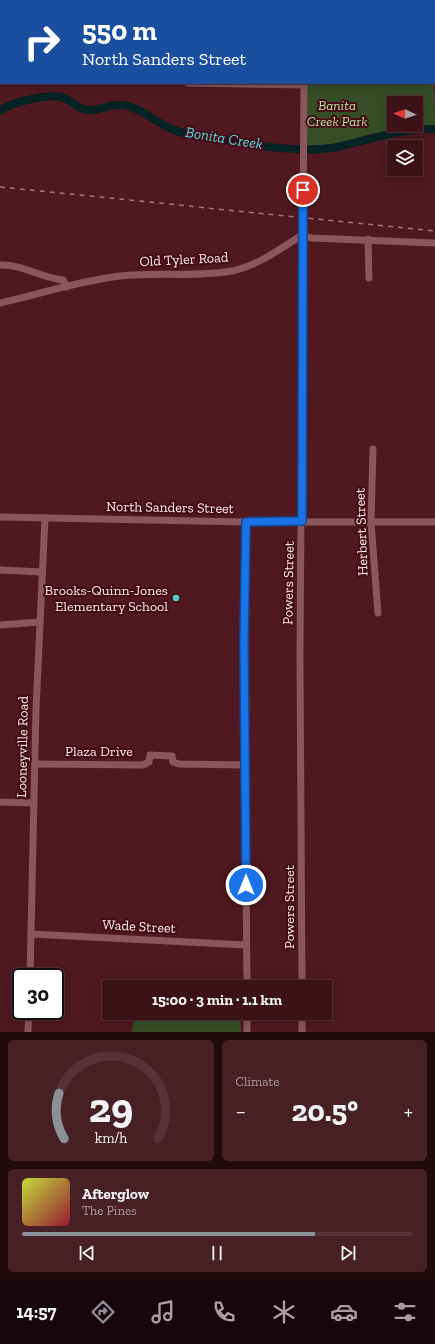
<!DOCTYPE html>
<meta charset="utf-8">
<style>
body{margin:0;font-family:"Zilla Slab",serif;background:#472026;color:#f1f3f6;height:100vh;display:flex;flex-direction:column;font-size:15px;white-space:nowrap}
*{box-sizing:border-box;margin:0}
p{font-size:13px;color:#ac9ea2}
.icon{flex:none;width:22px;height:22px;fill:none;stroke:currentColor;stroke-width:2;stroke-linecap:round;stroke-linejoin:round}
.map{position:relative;height:1032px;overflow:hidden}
.details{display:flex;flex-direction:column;gap:8px;padding:8px;background:#210a0e;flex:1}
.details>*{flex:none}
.top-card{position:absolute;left:0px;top:0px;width:435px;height:84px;box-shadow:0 2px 10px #0003,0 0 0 1px #553238;background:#1a4fa0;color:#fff;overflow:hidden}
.needle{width:26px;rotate:273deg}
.tools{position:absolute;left:387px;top:96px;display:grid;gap:8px}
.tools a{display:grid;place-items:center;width:36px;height:36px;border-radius:0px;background:#3c1219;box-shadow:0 2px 10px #0003,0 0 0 1px #553238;font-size:20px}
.speed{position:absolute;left:12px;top:968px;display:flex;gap:8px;font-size:20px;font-weight:700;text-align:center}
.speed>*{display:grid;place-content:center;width:52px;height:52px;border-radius:50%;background:#3c1219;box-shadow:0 2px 10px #0003,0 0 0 1px #553238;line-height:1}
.speed .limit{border:2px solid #111;border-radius:6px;background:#fff;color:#111}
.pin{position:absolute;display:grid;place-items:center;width:34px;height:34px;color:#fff;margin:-17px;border:2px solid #fff;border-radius:50%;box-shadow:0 1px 4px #0007}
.me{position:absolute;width:44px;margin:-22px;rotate:0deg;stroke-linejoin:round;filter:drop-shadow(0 0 3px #0008)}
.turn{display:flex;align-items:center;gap:14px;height:84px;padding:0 16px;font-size:18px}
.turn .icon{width:52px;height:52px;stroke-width:2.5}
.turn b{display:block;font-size:28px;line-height:34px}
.big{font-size:30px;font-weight:700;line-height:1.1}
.details .widget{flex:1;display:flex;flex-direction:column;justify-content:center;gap:6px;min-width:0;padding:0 14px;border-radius:6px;background:#472026}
.details .dial{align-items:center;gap:0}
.dial svg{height:104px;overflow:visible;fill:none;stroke:#553238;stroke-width:7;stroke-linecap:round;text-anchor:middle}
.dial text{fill:#f1f3f6;stroke:none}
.song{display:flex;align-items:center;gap:12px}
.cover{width:48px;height:48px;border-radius:6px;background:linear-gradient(135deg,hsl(70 70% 55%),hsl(350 70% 35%))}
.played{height:4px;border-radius:2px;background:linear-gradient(90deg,#8c9099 75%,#553238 75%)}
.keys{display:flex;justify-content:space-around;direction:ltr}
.heat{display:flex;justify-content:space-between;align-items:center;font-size:22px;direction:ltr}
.details .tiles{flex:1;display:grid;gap:8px;grid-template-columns:1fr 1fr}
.widget:last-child{grid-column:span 2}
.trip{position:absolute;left:102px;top:980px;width:230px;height:40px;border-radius:0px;background:#3c1219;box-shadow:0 2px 10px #0003,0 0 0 1px #553238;font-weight:700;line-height:40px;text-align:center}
.tabs{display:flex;height:64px;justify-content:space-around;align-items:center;background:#18070a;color:#ac9ea2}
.tabs .icon{width:28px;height:28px}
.tabs .active{color:#8c9099}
.tabs b{font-size:18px;color:#f1f3f6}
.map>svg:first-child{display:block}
</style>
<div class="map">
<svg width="435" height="1032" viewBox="0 0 435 1032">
<rect width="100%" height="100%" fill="#501821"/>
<g fill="#364e27" fill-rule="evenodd">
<path d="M434,59L435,128H417L400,132L369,134L337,145H306L307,83H434ZM394,103H416V125H394Z"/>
<polygon points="140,1013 240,1014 241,1032 132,1032 134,1017"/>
</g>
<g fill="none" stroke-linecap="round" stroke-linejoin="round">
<path stroke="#062323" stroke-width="8" d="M0,111C11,102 47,94 61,97C74,100 74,109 90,110C101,110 112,103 123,105C144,108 160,127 180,132C192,135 204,135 216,138C252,145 301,154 337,147C369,140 402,128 435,129"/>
<g stroke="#89575c" stroke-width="7">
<polyline points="26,0 27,1"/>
<polyline points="190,1 190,0"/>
<polyline points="305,1 305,0"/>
<polyline points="377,1 377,0"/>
<polyline points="434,54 435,55"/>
<polyline points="188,83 304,85"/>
<polyline points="302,235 311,238 435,243"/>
<polyline points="368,239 369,278"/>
<path d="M0,265C22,264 42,278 63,280L67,287"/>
<path d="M0,303C37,295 75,282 113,277C152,271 193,278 232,271C257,266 280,249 302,235"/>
<polyline points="373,449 371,522 378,613"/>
<polyline points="0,517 246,522 435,522"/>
<polyline points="246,522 244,642 247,987"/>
<polyline points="0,570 42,572"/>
<polyline points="0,625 40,622"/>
<polyline points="35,764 143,765 149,762 150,755 172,756 173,762 179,764 245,765"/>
<polyline points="0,802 34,803"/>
<polyline points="31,934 246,945"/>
<polyline points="30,977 36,709 45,518"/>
<polyline points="302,987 300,657 304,83"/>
<polyline points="247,1013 247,1032"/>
<polyline points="302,1013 302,1032"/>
<polyline points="28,1032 29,1011"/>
</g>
<polyline stroke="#9f7a7f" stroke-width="1.5" stroke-dasharray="5 5" stroke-linecap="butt" points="0,187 435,231"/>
</g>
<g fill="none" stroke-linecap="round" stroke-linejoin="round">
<g stroke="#114b97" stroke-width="10">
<polyline id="route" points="246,885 244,642 246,522 302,521 303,190"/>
</g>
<use href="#route" stroke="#1a73e8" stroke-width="7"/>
</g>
<circle fill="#53cdcb" stroke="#450c18" stroke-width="1.5" cx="176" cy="598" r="4"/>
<g text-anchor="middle" stroke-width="4" stroke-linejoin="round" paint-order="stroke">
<g font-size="14" font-style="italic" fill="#b6e797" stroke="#450c18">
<text x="337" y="110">Banita<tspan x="337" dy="16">Creek Park</tspan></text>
</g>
<g font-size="14" fill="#fbebec" stroke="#450c18">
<text transform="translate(184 259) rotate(-3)" y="5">Old Tyler Road</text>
<text transform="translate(170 507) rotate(1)" y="5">North Sanders Street</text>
<text transform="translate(361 532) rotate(-92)" y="5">Herbert Street</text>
<text transform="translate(288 583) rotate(-89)" y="5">Powers Street</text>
<text transform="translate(22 747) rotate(-89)" y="5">Looneyville Road</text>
<text x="99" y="756">Plaza Drive</text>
<text transform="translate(289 907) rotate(-90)" y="5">Powers Street</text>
<text transform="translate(139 926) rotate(3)" y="5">Wade Street</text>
</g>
<g font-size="14" fill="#fbebec" stroke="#450c18" text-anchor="end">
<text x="168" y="595">Brooks-Quinn-Jones<tspan x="168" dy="16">Elementary School</tspan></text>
</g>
<g font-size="15" font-style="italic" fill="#56dfdd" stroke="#450c18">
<text transform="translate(224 138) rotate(9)" y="5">Bonita Creek</text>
</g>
</g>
</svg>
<div class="tools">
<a><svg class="needle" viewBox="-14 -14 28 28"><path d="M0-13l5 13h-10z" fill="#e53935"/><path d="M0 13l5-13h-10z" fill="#ac9ea2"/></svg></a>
<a><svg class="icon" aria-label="layers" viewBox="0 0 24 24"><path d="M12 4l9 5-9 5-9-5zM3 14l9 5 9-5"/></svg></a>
</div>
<div class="speed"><div class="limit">30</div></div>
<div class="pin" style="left:303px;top:190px;background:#d93025"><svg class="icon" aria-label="arrive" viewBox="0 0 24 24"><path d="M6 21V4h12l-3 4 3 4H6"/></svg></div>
<svg class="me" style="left:246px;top:885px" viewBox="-20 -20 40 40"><circle r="17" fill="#1a73e8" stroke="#fff" stroke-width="3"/><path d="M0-11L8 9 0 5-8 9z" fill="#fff"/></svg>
<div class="trip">15:00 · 3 min · 1.1 km</div>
<div class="top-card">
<div class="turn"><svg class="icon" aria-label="right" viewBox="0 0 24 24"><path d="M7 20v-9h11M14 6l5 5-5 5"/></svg><div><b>550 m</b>North Sanders Street</div></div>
</div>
</div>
<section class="details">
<div class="tiles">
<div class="widget dial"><svg viewBox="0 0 100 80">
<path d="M14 69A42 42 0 1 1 86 69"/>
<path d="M14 69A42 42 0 0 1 10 34" stroke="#8c9099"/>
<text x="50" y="56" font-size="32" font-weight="700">29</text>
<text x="50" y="72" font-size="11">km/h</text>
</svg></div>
<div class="widget"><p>Climate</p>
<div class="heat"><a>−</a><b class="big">20.5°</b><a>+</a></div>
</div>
<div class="widget">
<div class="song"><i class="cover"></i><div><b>Afterglow</b><p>The Pines</p></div></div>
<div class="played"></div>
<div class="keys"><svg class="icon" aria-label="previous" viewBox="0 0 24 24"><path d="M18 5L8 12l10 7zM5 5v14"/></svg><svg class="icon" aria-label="pause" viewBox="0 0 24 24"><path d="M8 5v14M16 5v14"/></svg><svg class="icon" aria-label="next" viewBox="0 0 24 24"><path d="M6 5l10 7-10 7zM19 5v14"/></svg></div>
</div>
</div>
</section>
<nav class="tabs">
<b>14:57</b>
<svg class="icon active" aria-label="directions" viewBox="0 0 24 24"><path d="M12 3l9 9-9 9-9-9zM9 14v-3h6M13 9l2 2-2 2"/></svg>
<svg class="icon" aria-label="music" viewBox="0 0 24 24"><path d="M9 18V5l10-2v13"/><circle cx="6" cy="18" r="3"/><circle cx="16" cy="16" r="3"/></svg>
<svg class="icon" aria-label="phone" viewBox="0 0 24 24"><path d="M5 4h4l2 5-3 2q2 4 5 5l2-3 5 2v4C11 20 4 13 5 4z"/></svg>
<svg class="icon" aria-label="climate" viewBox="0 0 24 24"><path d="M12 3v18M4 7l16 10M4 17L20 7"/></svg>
<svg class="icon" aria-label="car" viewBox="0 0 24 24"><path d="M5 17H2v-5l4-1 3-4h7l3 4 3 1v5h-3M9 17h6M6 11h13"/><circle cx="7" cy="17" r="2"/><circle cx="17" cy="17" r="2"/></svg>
<svg class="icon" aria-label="filters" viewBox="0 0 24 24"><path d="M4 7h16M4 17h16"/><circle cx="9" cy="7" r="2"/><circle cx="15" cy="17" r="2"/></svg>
</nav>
